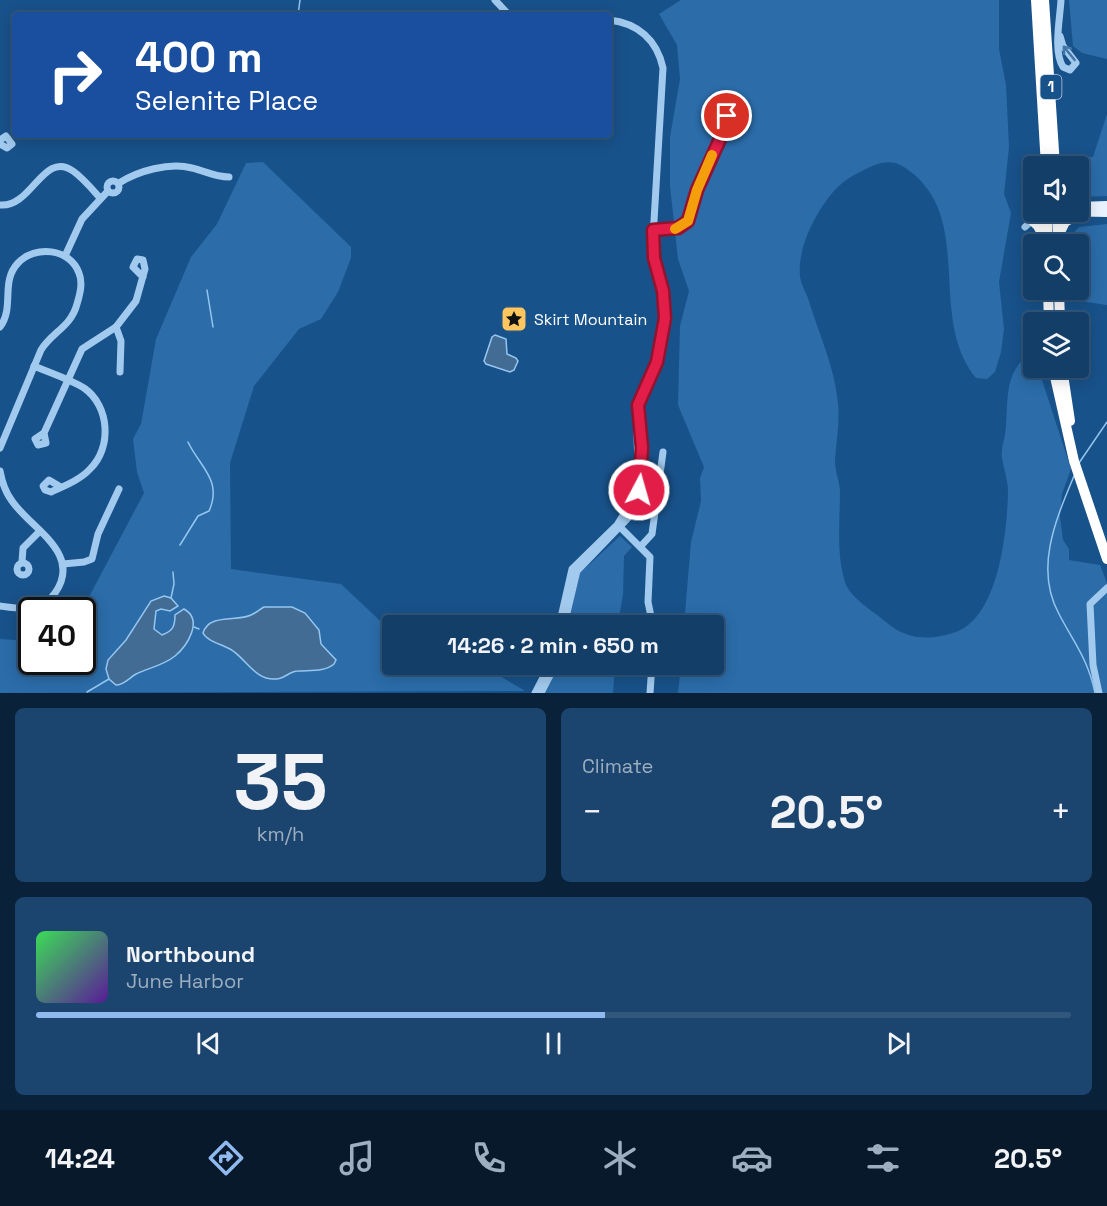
<!DOCTYPE html>
<meta charset="utf-8">
<style>
body{margin:0;font-family:"Space Grotesk",sans-serif;background:#1b456e;color:#f1f3f6;height:100vh;display:flex;flex-direction:column;font-size:22px;white-space:nowrap}
*{box-sizing:border-box;margin:0}
p{font-size:20px;color:#9caec0}
.icon{flex:none;width:33px;height:33px;fill:none;stroke:currentColor;stroke-width:2;stroke-linecap:round;stroke-linejoin:round}
.map{position:relative;height:693px;overflow:hidden}
.details{display:flex;flex-direction:column;gap:15px;padding:15px;background:#0a2239;flex:1}
.details>*{flex:none}
.guide{position:absolute;left:12px;top:12px;width:600px;height:126px;border-radius:6px;box-shadow:0 3px 15px #0003,0 0 0 2px #31577c;background:#1a4fa0;color:#fff;overflow:hidden}
.controls{position:absolute;left:1023px;top:156px;display:grid;gap:12px}
.controls a{display:grid;place-items:center;width:66px;height:66px;border-radius:6px;background:#123e68;box-shadow:0 3px 15px #0003,0 0 0 2px #31577c;font-size:30px}
.speed{position:absolute;left:18px;top:597px;display:flex;gap:12px;font-size:30px;font-weight:700;text-align:center}
.speed>*{display:grid;place-content:center;width:78px;height:78px;border-radius:50%;background:#123e68;box-shadow:0 3px 15px #0003,0 0 0 2px #31577c;line-height:1}
.speed .limit{border:3px solid #111;border-radius:9px;background:#fff;color:#111}
.pin{position:absolute;display:grid;place-items:center;width:51px;height:51px;color:#fff;margin:-26px;border:3px solid #fff;border-radius:50%;box-shadow:0 2px 6px #0007}
.me{position:absolute;width:66px;margin:-33px;rotate:6deg;stroke-linejoin:round;filter:drop-shadow(0 0 4px #0008)}
.turn{display:flex;align-items:center;gap:21px;height:126px;padding:0 24px;font-size:27px}
.turn .icon{width:78px;height:78px;stroke-width:2.5}
.turn b{display:block;font-size:42px;line-height:51px}
.big{font-size:45px;font-weight:600;line-height:1.1}
.details .widget{flex:1;display:flex;flex-direction:column;justify-content:center;gap:9px;min-width:0;padding:0 21px;border-radius:9px;background:#1b456e}
.details .dial{align-items:center;gap:0}
.dial b{font-size:78px;line-height:1}
.song{display:flex;align-items:center;gap:18px}
.cover{width:72px;height:72px;border-radius:9px;background:linear-gradient(135deg,hsl(130 70% 55%),hsl(270 70% 35%))}
.played{height:6px;border-radius:3px;background:linear-gradient(90deg,#90b9f0 55%,#31577c 55%)}
.keys{display:flex;justify-content:space-around;direction:ltr}
.heat{display:flex;justify-content:space-between;align-items:center;font-size:33px;direction:ltr}
.details .tiles{flex:1;display:grid;gap:15px;grid-template-columns:1fr 1fr}
.widget:last-child{grid-column:span 2}
.trip{position:absolute;left:382px;top:615px;width:342px;height:60px;border-radius:6px;background:#123e68;box-shadow:0 3px 15px #0003,0 0 0 2px #31577c;font-weight:600;line-height:60px;text-align:center}
.tab-bar{display:flex;height:96px;justify-content:space-around;align-items:center;background:#07192a;color:#9caec0}
.tab-bar .icon{width:42px;height:42px}
.tab-bar .active{color:#90b9f0}
.tab-bar b{font-size:27px;color:#f1f3f6}
.map>svg:first-child{display:block}
</style>
<div class="map">
<svg width="1107" height="693" viewBox="0 0 1107 693">
<rect width="100%" height="100%" fill="#18528a"/>
<g fill="#2b6ca9">
<path d="M681,0H999V49L1006,85L1009,147L1004,194L1011,213L999,282L1004,329L1001,352L995,372L987,379L976,378C925,316 978,215 904,167C888,156 871,166 856,174C838,183 827,198 817,215C807,232 798,256 800,276C801,284 805,291 808,298C818,332 835,367 838,404C840,423 836,442 835,461C835,471 839,480 840,490C840,520 836,553 845,582C850,598 873,611 886,622C906,640 931,641 956,632C999,616 1007,532 1008,492C1008,480 1004,470 1002,458C1001,450 1003,444 1005,435C1009,409 1002,373 1028,356L1040,374L1071,469L1062,494L1060,517L1063,540L1069,549V560L1100,565L1107,583V693H678L681,665L714,664V626L684,625L691,542L701,501L700,478L704,467L678,405L680,326L689,291L678,259L670,186V137L680,79L677,45L659,14Z"/>
<polygon points="1069,0 1107,0 1107,59 1082,53 1073,46"/>
<polygon points="1107,114 1107,196 1079,197 1078,166 1066,166 1065,155 1093,157"/>
<polygon points="263,162 351,247 351,258 338,292 321,319 299,329 254,386 230,463 231,569 341,584 393,633 393,664 482,665 525,691 0,693 0,639 31,641 32,662 82,662 82,610 144,493 137,472 133,439 141,424 156,339 191,257 217,224 246,163"/>
<polygon points="1107,224 1107,305 1073,300 1072,290 1078,290 1078,244 1070,244 1069,238 1079,227"/>
<polygon points="620,536 632,547 624,556 623,594 618,625 568,626 580,573"/>
<polygon points="559,665 615,665 613,693 545,693"/>
</g>
<g fill="#436c95" stroke="#95c6f0" stroke-width="1.5">
<polygon points="495,335 506,339 507,354 516,358 518,361 514,370 510,372 486,364 484,361 492,337"/>
<path d="M164,596L171,598L178,606L170,611L161,609L156,611L154,629L162,635C173,631 175,626 175,615L184,609C204,620 187,646 175,656C164,665 149,668 136,674C129,678 124,685 116,685L109,679L106,669L108,660L126,640L151,601Z"/>
<path d="M264,607H292L305,613L319,630L321,644L336,660L334,664C325,672 310,670 298,671C289,671 285,679 276,679C255,681 245,657 230,649C221,644 207,641 203,633C209,613 237,622 251,615C256,613 260,609 264,607Z"/>
</g>
<g fill="none" stroke-linecap="round" stroke-linejoin="round">
<g stroke="#95c6f0" stroke-width="1.5">
<polyline points="298,15 300,0"/>
<polyline points="209,139 213,135"/>
<polyline points="207,290 213,327"/>
<polyline points="1079,463 1107,422"/>
<path d="M1074,476C1056,519 1034,569 1059,614C1074,643 1088,659 1095,693"/>
<path d="M180,545L198,516L209,511C223,480 199,466 188,442"/>
<polyline points="171,598 174,584 173,572"/>
<polyline points="194,627 199,629"/>
<polyline points="87,692 109,679"/>
</g>
<g stroke="#a2caee" stroke-width="7">
<polyline points="495,0 509,15"/>
<path d="M1060,36L1063,46L1076,63L1070,70L1063,67C1053,51 1060,19 1061,0"/>
<circle cx="728" cy="122" r="6"/>
<polyline points="0,140 6,136 12,144 7,148 0,144"/>
<circle cx="113" cy="187" r="6"/>
<path d="M119,183C138,171 169,162 192,168C205,171 215,177 229,177"/>
<path d="M0,205C32,208 43,150 73,171C83,178 92,189 100,198"/>
<polyline points="1025,227 1038,215 1047,212"/>
<polyline points="653,230 678,228 688,221 699,185 725,128"/>
<polyline points="65,256 82,219 108,191"/>
<path d="M0,327C15,307 0,282 18,263C35,245 70,248 79,273C83,283 80,294 77,304C71,327 52,332 41,350L0,448"/>
<polyline points="116,327 121,341 120,372"/>
<path d="M34,366C50,373 69,379 84,388C110,406 112,448 90,469C80,480 64,486 51,492L45,490L43,486L49,480L59,486"/>
<polyline points="44,433 46,443 38,445 35,439 44,433 82,349 116,327 136,301 145,269 143,260 137,259 133,267 143,277"/>
<path d="M0,471C2,482 5,492 12,501C31,529 83,553 55,593C42,613 21,609 0,606"/>
<polyline points="619,526 650,557 648,602 653,626"/>
<polyline points="641,546 652,534 663,452"/>
<polyline points="22,562 23,548 40,531"/>
<circle cx="23" cy="569" r="6"/>
<polyline points="63,564 84,562 92,559 98,534 119,489"/>
<path d="M559,626L572,569L617,525L630,504L638,462L636,413L657,362L663,340L665,299L657,269L653,238L663,68C657,40 638,23 609,20"/>
<polyline points="564,626 577,571 629,517 637,498 641,467"/>
<polyline points="535,693 550,664"/>
<polyline points="541,693 556,664"/>
<polyline points="650,693 652,664"/>
<polyline points="1099,693 1093,665 1090,604 1107,588"/>
</g>
<g stroke="#e9f3ff" stroke-width="8">
<polyline points="1078,206 1107,205"/>
<polyline points="1057,212 1107,213"/>
</g>
<g stroke="#fff" stroke-width="10">
<polyline points="1036,0 1046,166"/>
<polyline points="1044,0 1055,166"/>
<polyline points="1036,212 1032,220 1038,226 1047,242"/>
<polyline points="1047,212 1047,238"/>
<polyline points="1057,212 1058,244"/>
<polyline points="1058,236 1065,222 1079,214"/>
<polyline points="1048,290 1049,322"/>
<polyline points="1059,290 1060,322"/>
<polyline points="1053,368 1074,461 1107,559"/>
<polyline points="1062,368 1070,421"/>
</g>
</g>
<defs><path id="oneway-shaft" d="M-6 0H5M1.5-3L5.5 0L1.5 3" fill="none" stroke-width="1.6" stroke-linecap="round" stroke-linejoin="round" transform="scale(1.5)"/></defs>
<use stroke="#4176a8" href="#oneway-shaft" transform="translate(1069 53) rotate(-129)"/>
<g fill="none" stroke-linecap="round" stroke-linejoin="round">
<g stroke="#92132f" stroke-width="15">
<polyline id="route" points="639,490 642,448 638,405 657,362 665,318 663,291 654,258 653,230 678,228 688,221 697,190 725,128 730,128 734,125 732,117 727,116"/>
</g>
<use href="#route" stroke="#e11d48" stroke-width="10"/>
<polyline stroke="#f59e0b" stroke-width="10" points="675,229 688,221 697,190 712,155"/>
</g>
<defs>
<g id="sight-square" transform="scale(1.35)"><rect x="-9" y="-9" width="18" height="18" rx="4" fill="#ffc55f" stroke="#18528a"/><path d="M0-6L1.8-2.2L6-1.7L2.9 1.2L3.7 5.4L0 3.3L-3.7 5.4L-2.9 1.2L-6-1.7L-1.8-2.2Z" fill="#111"/></g>
</defs>
<g fill-rule="evenodd">
<use href="#sight-square" x="514" y="319"/>
</g>
<g text-anchor="middle" stroke-width="6" stroke-linejoin="round" paint-order="stroke">
<rect fill="#18528a" stroke="#bacbdc" stroke-width="1.5" x="1040.5" y="75" width="21" height="24" rx="4.5"/>
<g font-size="15" font-weight="bold" fill="#fff">
<text x="1051" y="92">1</text>
</g>
<g font-size="16" fill="#fff" stroke="#18528a" text-anchor="start">
<text x="534" y="325">Skirt Mountain</text>
</g>
</g>
</svg>
<div class="controls">
<a><svg class="icon" aria-label="sound" viewBox="0 0 24 24"><path d="M4 9h4l5-4v14l-5-4H4zM17 9q2 3 0 6"/></svg></a>
<a><svg class="icon" aria-label="search" viewBox="0 0 24 24"><circle cx="10" cy="10" r="6"/><path d="M15 15l6 6"/></svg></a>
<a><svg class="icon" aria-label="layers" viewBox="0 0 24 24"><path d="M12 4l9 5-9 5-9-5zM3 14l9 5 9-5"/></svg></a>
</div>
<div class="speed"><div class="limit">40</div></div>
<div class="pin" style="left:727px;top:116px;background:#d93025"><svg class="icon" aria-label="arrive" viewBox="0 0 24 24"><path d="M6 21V4h12l-3 4 3 4H6"/></svg></div>
<svg class="me" style="left:639px;top:490px" viewBox="-20 -20 40 40"><circle r="17" fill="#e11d48" stroke="#fff" stroke-width="3"/><path d="M0-11L8 9 0 5-8 9z" fill="#fff"/></svg>
<div class="trip">14:26 · 2 min · 650 m</div>
<div class="guide">
<div class="turn"><svg class="icon" aria-label="right" viewBox="0 0 24 24"><path d="M7 20v-9h11M14 6l5 5-5 5"/></svg><div><b>400 m</b>Selenite Place</div></div>
</div>
</div>
<section class="details">
<div class="tiles">
<div class="widget dial"><b>35</b><p>km/h</p></div>
<div class="widget"><p>Climate</p>
<div class="heat"><a>−</a><b class="big">20.5°</b><a>+</a></div>
</div>
<div class="widget">
<div class="song"><i class="cover"></i><div><b>Northbound</b><p>June Harbor</p></div></div>
<div class="played"></div>
<div class="keys"><svg class="icon" aria-label="previous" viewBox="0 0 24 24"><path d="M18 5L8 12l10 7zM5 5v14"/></svg><svg class="icon" aria-label="pause" viewBox="0 0 24 24"><path d="M8 5v14M16 5v14"/></svg><svg class="icon" aria-label="next" viewBox="0 0 24 24"><path d="M6 5l10 7-10 7zM19 5v14"/></svg></div>
</div>
</div>
</section>
<nav class="tab-bar">
<b>14:24</b>
<svg class="icon active" aria-label="directions" viewBox="0 0 24 24"><path d="M12 3l9 9-9 9-9-9zM9 14v-3h6M13 9l2 2-2 2"/></svg>
<svg class="icon" aria-label="music" viewBox="0 0 24 24"><path d="M9 18V5l10-2v13"/><circle cx="6" cy="18" r="3"/><circle cx="16" cy="16" r="3"/></svg>
<svg class="icon" aria-label="phone" viewBox="0 0 24 24"><path d="M5 4h4l2 5-3 2q2 4 5 5l2-3 5 2v4C11 20 4 13 5 4z"/></svg>
<svg class="icon" aria-label="climate" viewBox="0 0 24 24"><path d="M12 3v18M4 7l16 10M4 17L20 7"/></svg>
<svg class="icon" aria-label="car" viewBox="0 0 24 24"><path d="M5 17H2v-5l4-1 3-4h7l3 4 3 1v5h-3M9 17h6M6 11h13"/><circle cx="7" cy="17" r="2"/><circle cx="17" cy="17" r="2"/></svg>
<svg class="icon" aria-label="filters" viewBox="0 0 24 24"><path d="M4 7h16M4 17h16"/><circle cx="9" cy="7" r="2"/><circle cx="15" cy="17" r="2"/></svg>
<b>20.5°</b>
</nav>
